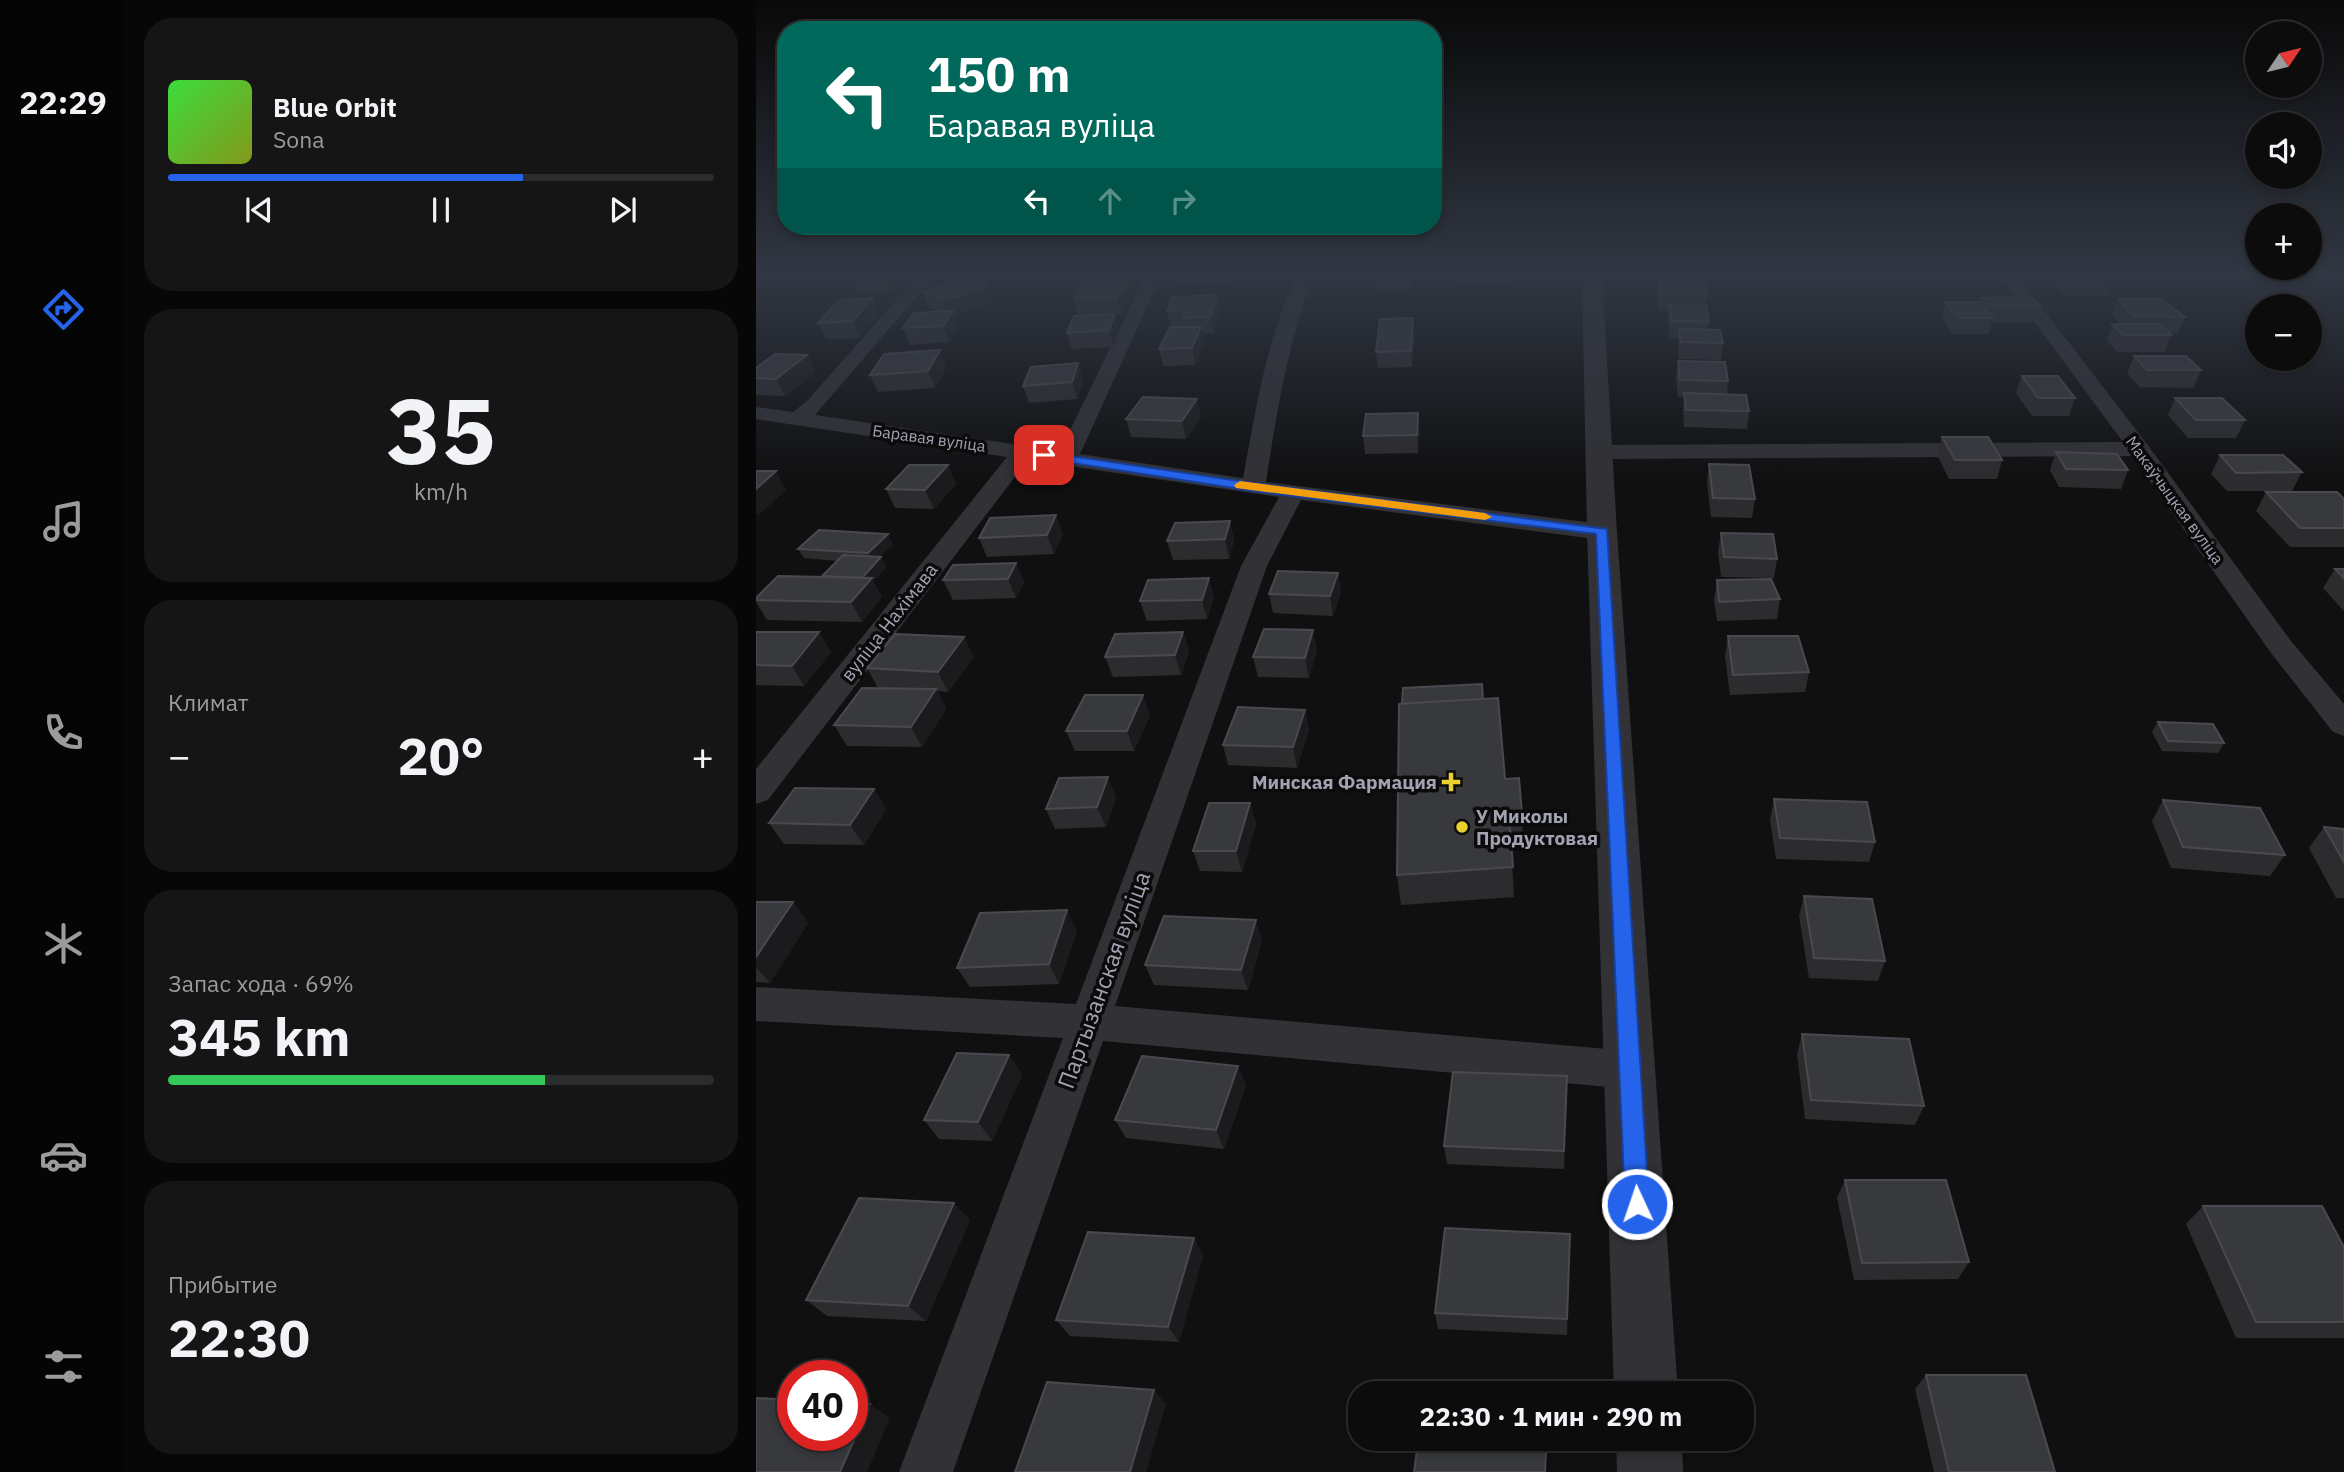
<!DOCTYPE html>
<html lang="ru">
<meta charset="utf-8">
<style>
body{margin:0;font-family:"IBM Plex Sans",sans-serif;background:#151516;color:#f1f3f6;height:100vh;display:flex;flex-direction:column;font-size:26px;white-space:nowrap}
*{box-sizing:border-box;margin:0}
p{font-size:23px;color:#9a9b9d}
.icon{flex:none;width:38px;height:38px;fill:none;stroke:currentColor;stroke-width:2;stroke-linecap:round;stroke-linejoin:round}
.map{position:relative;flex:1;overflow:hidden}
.drawer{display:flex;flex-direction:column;gap:18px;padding:18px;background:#070707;width:630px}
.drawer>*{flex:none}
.top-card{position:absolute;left:21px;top:21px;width:665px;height:214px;border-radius:28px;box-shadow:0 4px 10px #0003,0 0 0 2px #2c2c2e;background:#00695c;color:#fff;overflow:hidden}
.needle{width:46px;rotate:55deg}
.buttons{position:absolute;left:1489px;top:21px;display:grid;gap:14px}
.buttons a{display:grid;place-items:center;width:77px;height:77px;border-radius:50%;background:#0c0c0d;box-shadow:0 4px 10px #0003,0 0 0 2px #2c2c2e;font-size:35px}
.speed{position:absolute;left:21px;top:1360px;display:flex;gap:14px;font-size:35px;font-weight:700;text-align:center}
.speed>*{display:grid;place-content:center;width:91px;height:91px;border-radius:50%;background:#0c0c0d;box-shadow:0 4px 10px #0003,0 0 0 2px #2c2c2e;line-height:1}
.speed .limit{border:10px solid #d22;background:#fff;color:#111}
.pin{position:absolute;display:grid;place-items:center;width:60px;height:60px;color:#fff;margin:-30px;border-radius:14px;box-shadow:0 4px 10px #0006}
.me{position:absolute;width:77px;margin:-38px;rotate:357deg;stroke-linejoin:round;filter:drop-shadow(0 0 5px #0008)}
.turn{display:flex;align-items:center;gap:24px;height:147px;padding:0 35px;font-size:32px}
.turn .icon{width:91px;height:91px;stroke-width:2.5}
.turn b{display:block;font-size:49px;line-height:60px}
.lanes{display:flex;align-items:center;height:66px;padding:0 35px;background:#0003;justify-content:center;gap:35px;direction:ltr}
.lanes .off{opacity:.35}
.big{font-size:52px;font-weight:700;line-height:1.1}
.drawer .tile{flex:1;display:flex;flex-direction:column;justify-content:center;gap:10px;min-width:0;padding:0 24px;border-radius:28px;background:#151516}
.drawer .dial{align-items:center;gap:0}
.dial b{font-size:91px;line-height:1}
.song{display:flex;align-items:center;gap:21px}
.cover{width:84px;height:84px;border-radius:10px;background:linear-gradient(135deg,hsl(120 70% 55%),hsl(70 70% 35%))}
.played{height:7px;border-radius:4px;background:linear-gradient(90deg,#2563eb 65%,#2c2c2e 65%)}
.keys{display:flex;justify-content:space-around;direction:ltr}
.heat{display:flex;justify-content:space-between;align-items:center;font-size:38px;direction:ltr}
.charge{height:10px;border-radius:5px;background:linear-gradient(90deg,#34c759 69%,#2c2c2e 0)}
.trip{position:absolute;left:592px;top:1381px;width:406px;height:70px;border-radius:28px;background:#0c0c0d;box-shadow:0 4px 10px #0003,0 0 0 2px #2c2c2e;font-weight:700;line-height:70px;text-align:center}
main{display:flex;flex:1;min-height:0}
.menu{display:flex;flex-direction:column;width:126px;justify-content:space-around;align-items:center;background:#050505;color:#9a9b9d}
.menu .icon{width:49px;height:49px}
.menu .on{color:#2563eb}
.menu b{font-size:32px;color:#f1f3f6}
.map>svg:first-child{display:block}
</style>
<main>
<nav class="menu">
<b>22:29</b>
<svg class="icon on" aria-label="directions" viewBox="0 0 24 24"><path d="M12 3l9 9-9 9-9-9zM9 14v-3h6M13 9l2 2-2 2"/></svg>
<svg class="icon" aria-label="music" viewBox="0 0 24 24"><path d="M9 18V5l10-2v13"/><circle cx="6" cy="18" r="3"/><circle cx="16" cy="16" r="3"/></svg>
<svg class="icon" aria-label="phone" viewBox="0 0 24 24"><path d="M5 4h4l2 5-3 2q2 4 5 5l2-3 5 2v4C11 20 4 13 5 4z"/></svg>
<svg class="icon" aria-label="climate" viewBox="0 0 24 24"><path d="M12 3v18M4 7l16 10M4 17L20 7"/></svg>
<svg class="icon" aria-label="car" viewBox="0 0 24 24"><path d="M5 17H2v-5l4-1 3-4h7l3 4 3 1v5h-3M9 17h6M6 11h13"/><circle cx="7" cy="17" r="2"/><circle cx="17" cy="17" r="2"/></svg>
<svg class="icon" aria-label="filters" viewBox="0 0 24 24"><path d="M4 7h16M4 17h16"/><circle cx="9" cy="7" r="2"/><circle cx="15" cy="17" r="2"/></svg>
</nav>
<section class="drawer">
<div class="tile">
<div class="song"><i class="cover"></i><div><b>Blue Orbit</b><p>Sona</p></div></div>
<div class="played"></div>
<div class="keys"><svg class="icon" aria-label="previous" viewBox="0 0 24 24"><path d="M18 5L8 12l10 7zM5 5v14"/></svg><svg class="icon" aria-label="pause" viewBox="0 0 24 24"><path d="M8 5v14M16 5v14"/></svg><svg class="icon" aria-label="next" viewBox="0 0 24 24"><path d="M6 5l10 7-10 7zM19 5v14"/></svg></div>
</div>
<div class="tile dial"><b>35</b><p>km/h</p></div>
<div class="tile"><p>Климат</p>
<div class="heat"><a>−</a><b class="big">20°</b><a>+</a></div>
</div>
<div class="tile"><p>Запас хода · 69%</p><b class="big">345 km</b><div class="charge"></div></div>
<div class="tile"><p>Прибытие</p><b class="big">22:30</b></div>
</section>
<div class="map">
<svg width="1588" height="1472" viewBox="0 0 1588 1472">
<rect width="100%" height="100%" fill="#101011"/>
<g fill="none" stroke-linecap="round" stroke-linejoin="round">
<g fill="#313136" fill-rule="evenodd">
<path d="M163,274H180L59,415L304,451L390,274H406L324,454L487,478C500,409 510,338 542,274H558C532,341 521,410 510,482L846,524L855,527L859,532L855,537L846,540L545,500L511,566L359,1006L874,1051L889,1057L895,1070L889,1083L874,1089L347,1041L197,1472H143L307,1038L0,1021V987L320,1004L485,566L523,497L272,460L12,800L0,804V769L251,457L0,419V407L37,412L52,400Z"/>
<polygon points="1243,274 1260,274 1391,444 1535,641 1588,704 1588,736 1577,732 1515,653 1376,456 843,459 835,457 832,452 835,447 843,445 1367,442"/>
</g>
<g fill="#313136" fill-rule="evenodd">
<polygon points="826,274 846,274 861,532 922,1393 858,1393 831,532"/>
<polygon points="860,1438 926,1438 927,1472 861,1472"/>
</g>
</g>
<g fill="#2c2c2f">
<polygon points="0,274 16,277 4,288 0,288"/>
<polygon points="100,274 147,274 149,279 139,292 103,294 96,278"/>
<polygon points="344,274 386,274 384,277 374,277 378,293 366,314 359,314 363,330 358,347 316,349 311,333 357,314 322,314 318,298 345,278"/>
<polygon points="422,274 477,274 473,283 425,284"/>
<polygon points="619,274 656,274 656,289 620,290"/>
<polygon points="697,274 758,274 757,282 697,282"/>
<polygon points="902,274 942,274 942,283 951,296 950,306 953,322 952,329 967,343 965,360 923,359 922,338 914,338 912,321 913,311 902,311"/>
<polygon points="1303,274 1349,274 1356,280 1350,296 1309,296 1299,286"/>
<polygon points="167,292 238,302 198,315 203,327 194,342 154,345 147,328 182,312 173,308"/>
<polygon points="417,297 464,311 457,333 447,333 449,343 439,365 407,366 403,349 415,327 411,311"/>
<polygon points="1226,298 1284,306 1279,322 1236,322 1233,334 1197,334 1186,318 1190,302 1225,302"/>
<polygon points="1362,299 1429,317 1422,333 1413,333 1415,335 1409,352 1361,352 1351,340 1356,324 1364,324 1356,315"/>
<polygon points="122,314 104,338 70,339 62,323"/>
<polygon points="659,335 656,367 622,368 620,352"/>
<polygon points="1378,356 1445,370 1437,388 1384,387 1371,373"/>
<polygon points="922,361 972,381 971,394 993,411 991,429 928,427 927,411 928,397 922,397 920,378"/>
<polygon points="322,363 327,381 321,399 273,403 267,386"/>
<polygon points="190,367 179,388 122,392 114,375"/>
<polygon points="0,368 60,372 29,396 0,395"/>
<polygon points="1266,376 1319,398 1313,416 1276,416 1260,393"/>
<polygon points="1419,398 1489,420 1480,438 1432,438 1412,415"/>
<polygon points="445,417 430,439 375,437 370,419"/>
<polygon points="664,431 662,453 609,454 607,436"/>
<polygon points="1186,437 1246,460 1241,479 1193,479 1181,455"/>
<polygon points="1300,452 1372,470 1365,489 1303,487 1294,470"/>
<polygon points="1464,455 1546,472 1536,491 1471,491 1455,474"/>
<polygon points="953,464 999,499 996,518 955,517 951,482"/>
<polygon points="192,465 200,484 178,509 139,508 130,489"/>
<polygon points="1510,492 1588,499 1588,547 1534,547 1500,511"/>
<polygon points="474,521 478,540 473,559 417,560 411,541"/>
<polygon points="965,533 1021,559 1018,578 965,577 962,552"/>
<polygon points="307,534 298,554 231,557 223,538"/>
<polygon points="137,544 123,557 130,567 117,581 126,597 106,622 11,620 0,602 0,598 66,577 81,561 48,558 42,549"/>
<polygon points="260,563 268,583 260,598 197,600 187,580"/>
<polygon points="1579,569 1588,569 1588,611 1567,588"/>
<polygon points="582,573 585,593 577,616 517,613 513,594"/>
<polygon points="961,580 1024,599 1021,619 961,621 958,600"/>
<polygon points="458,598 451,619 391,621 384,601"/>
<polygon points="0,632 75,652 48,686 0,685"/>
<polygon points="427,632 433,652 425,675 357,677 349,657"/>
<polygon points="972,636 1053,672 1049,692 974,695 969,656"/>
<polygon points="561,650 553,678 502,677 497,657"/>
<polygon points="218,657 192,692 181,691 190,709 166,747 91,746 78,725 122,688 111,668"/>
<polygon points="727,699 749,779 766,814 767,844 755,845 758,897 645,905 641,875"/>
<polygon points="549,710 553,730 541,768 472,765 467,745"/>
<polygon points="394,715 378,751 319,751 310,731"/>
<polygon points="1402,722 1468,743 1462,753 1406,751 1396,732"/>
<polygon points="118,789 130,809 108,845 28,844 13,823"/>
<polygon points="360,797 350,827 299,829 290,809"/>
<polygon points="1018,799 1119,842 1113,862 1020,859 1014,820"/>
<polygon points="1407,800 1529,855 1514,876 1415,868 1396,821"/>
<polygon points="494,803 500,824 486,872 444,871 437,851"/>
<polygon points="1568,827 1588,829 1588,898 1580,898 1553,848"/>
<polygon points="1048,896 1129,961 1122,981 1053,978 1043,916"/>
<polygon points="0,902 37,902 52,923 14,983 0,982"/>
<polygon points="321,931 303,984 214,987 201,968"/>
<polygon points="506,940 492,990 398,985 389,965"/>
<polygon points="1046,1034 1168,1106 1159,1125 1049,1119 1041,1054"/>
<polygon points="253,1055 266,1075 236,1141 183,1139 168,1120"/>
<polygon points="811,1076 808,1169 691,1164 688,1146"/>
<polygon points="490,1085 468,1149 370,1138 359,1120"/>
<polygon points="1089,1180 1213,1262 1202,1279 1098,1280 1081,1198"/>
<polygon points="1447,1206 1588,1247 1588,1338 1480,1338 1430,1224"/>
<polygon points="214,1220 170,1321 71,1316 50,1300"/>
<polygon points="814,1234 811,1335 682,1329 679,1313"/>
<polygon points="447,1255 423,1342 314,1336 300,1320"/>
<polygon points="1170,1375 1299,1472 1178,1472 1159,1389"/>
</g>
<g fill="#1b1b1d">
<polygon points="0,274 14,274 16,277 4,288 0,280"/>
<polygon points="135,274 147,274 149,279 139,292 133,276"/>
<polygon points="471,274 477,274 473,283"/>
<polygon points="374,277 378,293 366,314 361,298"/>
<polygon points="233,286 238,302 198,315 203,327 194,342 187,326 193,317 187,301"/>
<polygon points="461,295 464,311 457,333 454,317"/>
<polygon points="116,298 122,314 104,338 97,321"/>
<polygon points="359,314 363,330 358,347 353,330"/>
<polygon points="657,318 659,335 656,367 655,351"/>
<polygon points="445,327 449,343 439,365 436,348"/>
<polygon points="184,350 190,367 179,388 172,371"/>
<polygon points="51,355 60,372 29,396 20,379"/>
<polygon points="322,363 327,381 321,399 316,382"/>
<polygon points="441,399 445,417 430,439 426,421"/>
<polygon points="662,413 664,431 662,453 661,435"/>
<polygon points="192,465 200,484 178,509 169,490"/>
<polygon points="20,471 30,490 2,516 0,513 0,489"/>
<polygon points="300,515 307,534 298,554 291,535"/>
<polygon points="474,521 478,540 473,559 469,539"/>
<polygon points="132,534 137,544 117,563 112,553"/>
<polygon points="125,557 130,567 117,581 126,597 106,622 95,602 105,578"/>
<polygon points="260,563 268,583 260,598 252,579"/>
<polygon points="582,573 585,593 577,616 574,596"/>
<polygon points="453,578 458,598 451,619 446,600"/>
<polygon points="557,630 561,650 553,678 549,658"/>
<polygon points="63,632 75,652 48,686 36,666"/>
<polygon points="427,632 433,652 425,675 419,655"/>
<polygon points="208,637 218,657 192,692 182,672"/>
<polygon points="180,689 190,709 166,747 155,727"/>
<polygon points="387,695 394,715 378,751 371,731"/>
<polygon points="549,710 553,730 541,768 537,747"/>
<polygon points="352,777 360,797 350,827 341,807"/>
<polygon points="118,789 130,809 108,845 94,825"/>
<polygon points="494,803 500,824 486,872 480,851"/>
<polygon points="37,902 52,923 14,983 0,967 0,957"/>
<polygon points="311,910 321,931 303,984 293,964"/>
<polygon points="500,920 506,940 492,990 485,970"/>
<polygon points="253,1055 266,1075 236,1141 222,1122"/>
<polygon points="482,1066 490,1085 468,1149 460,1130"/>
<polygon points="198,1203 214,1220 170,1321 152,1306"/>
<polygon points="438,1238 447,1255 423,1342 412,1327"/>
<polygon points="398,1390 410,1404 390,1472 374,1472"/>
<polygon points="114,1404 134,1418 111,1472 84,1472"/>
</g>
<g fill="#38393d" stroke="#49494f" stroke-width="2">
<polygon points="100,274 135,274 133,276 96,278"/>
<polygon points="619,274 655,274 618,275"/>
<polygon points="903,274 942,274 942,278 904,277"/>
<polygon points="1308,274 1349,274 1356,280 1314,280"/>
<polygon points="212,277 233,286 187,301 167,292"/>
<polygon points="374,277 361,298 318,298 332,278"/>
<polygon points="903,282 949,283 951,296 903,295"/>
<polygon points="461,295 454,317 427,318 430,310 411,311 417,297"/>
<polygon points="1276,297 1284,306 1232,306 1226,298"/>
<polygon points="116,298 97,321 62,323 83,300"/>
<polygon points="1362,299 1405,299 1429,317 1377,316"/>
<polygon points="1190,302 1225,302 1237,318 1202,318"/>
<polygon points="913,305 950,306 953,322 915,321"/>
<polygon points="197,311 187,326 147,328 158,313"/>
<polygon points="359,314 353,330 311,333 318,316"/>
<polygon points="657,318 655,351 620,352 624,319"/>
<polygon points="1356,324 1404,324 1415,335 1367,335"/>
<polygon points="414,327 445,327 436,348 403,349"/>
<polygon points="923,329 964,330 967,343 925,342"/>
<polygon points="184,350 172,371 114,375 128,354"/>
<polygon points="19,354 51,355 20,379 0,378 0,368"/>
<polygon points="1378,356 1430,356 1445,370 1391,370"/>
<polygon points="922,361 969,362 972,381 924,380"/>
<polygon points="322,363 316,382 267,386 275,367"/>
<polygon points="1266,376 1302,376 1319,398 1282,398"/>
<polygon points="928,393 990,395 993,411 930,410"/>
<polygon points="387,397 441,399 426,421 370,419"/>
<polygon points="1419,398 1466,398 1489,420 1440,420"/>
<polygon points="662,413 661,435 607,436 610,414"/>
<polygon points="1186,437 1232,437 1246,460 1199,460"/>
<polygon points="1300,452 1361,454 1372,470 1310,469"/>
<polygon points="1464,455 1527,455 1546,472 1480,473"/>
<polygon points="953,464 993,465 999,499 957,498"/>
<polygon points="153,465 192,465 169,490 130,489"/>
<polygon points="0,471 20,471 0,489"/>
<polygon points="1510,492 1581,492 1588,499 1588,528 1544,528"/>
<polygon points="300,515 291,535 223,538 234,518"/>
<polygon points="474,521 469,539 411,541 419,523"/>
<polygon points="63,530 132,534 112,553 42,549"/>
<polygon points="965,533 1017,534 1021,559 968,557"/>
<polygon points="87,555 125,557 106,578 66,576"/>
<polygon points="260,563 252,579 187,580 197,565"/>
<polygon points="1579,569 1588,569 1588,578"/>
<polygon points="522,571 582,573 574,596 513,594"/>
<polygon points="22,576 116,578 95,602 0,600 0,598"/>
<polygon points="453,578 446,600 384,601 392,580"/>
<polygon points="1015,579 1024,599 963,602 961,580"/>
<polygon points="508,629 557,630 549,658 497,657"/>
<polygon points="0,632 63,632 36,666 0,665"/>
<polygon points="427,632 419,655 349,657 359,634"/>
<polygon points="139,634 208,637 182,672 111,668"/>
<polygon points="972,636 1042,636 1053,672 977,675"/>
<polygon points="726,684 727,699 646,704 647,688"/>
<polygon points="106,688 180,689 155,727 78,725"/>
<polygon points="329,695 387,695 371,731 310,731"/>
<polygon points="742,698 749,779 763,778 766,814 753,815 757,867 641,875 643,704"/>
<polygon points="482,707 549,710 537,747 467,745"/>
<polygon points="1402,722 1457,724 1468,743 1412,741"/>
<polygon points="352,777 341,807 290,809 303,778"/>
<polygon points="39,788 118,789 94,825 13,823"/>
<polygon points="1018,799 1111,802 1119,842 1024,838"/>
<polygon points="1407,800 1504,808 1529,855 1427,847"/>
<polygon points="453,803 494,803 480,851 437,851"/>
<polygon points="1568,827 1588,829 1588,862"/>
<polygon points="1048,896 1116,899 1129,961 1058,958"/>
<polygon points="0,902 37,902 0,957"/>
<polygon points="311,910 293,964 201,968 224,913"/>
<polygon points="408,916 500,920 485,970 389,965"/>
<polygon points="1046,1034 1153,1039 1168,1106 1055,1100"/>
<polygon points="201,1053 253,1055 222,1122 168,1120"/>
<polygon points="386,1056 482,1066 460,1130 359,1120"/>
<polygon points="697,1072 811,1076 808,1151 688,1146"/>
<polygon points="1089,1180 1190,1180 1213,1262 1106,1263"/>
<polygon points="103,1198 198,1203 152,1306 50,1300"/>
<polygon points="1447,1206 1566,1206 1588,1247 1588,1322 1500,1322"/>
<polygon points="689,1228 814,1234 811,1319 679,1313"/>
<polygon points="332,1232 438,1238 412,1327 300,1320"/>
<polygon points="1170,1375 1270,1375 1299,1472 1193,1472"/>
<polygon points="291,1382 398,1390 374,1472 259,1472"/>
<polygon points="0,1398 37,1400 37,1435 96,1435 96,1403 114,1404 84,1472 0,1472"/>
<polygon points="662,1443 790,1450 789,1472 658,1472"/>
</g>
<linearGradient id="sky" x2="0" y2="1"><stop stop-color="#090909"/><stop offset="0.57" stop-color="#313743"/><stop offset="1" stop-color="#313743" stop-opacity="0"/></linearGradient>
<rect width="1588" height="480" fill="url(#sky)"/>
<polygon fill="#2563eb" stroke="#184099" stroke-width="2" points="288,452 497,483 851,529 893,1204 889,1213 881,1216 873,1213 869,1204 840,534 497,491 284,458 284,453"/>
<polygon fill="#f59e0b" points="484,481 729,513 736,517 729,520 480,488 478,485"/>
<g fill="#ead02e" stroke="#0b0b0c" stroke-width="2.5">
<path d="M691.5 771.5h7v7h7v7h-7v7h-7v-7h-7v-7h7z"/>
<circle cx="706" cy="827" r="7"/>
</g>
<g text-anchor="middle" stroke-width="7" stroke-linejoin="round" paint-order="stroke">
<g font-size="16" fill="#a1a3b2" stroke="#0b0b0c">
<text transform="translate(173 438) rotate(8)" y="6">Баравая вуліца</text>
<text transform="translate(1419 500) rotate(54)" y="6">Макаўчыцкая вуліца</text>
</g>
<g font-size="19" fill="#a1a3b2" stroke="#0b0b0c">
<text transform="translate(133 622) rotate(-52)" y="7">вуліца Нахімава</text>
</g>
<g font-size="19" font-weight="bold" fill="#a1a3b2" stroke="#0b0b0c" text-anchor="end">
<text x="681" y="789">Минская Фармация</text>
<text x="720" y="823" text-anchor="start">У Миколы<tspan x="720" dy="22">Продуктовая</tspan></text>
</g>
<g font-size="23" fill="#a1a3b2" stroke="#0b0b0c">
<text transform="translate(348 980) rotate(-70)" y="8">Партызанская вуліца</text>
</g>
</g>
</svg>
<div class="buttons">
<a><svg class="needle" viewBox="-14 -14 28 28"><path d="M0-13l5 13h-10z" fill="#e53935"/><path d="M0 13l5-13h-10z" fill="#9a9b9d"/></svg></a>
<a><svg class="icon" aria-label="sound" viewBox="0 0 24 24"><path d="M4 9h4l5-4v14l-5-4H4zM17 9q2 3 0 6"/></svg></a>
<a>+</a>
<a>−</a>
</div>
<div class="speed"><div class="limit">40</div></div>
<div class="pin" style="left:288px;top:455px;background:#d93025"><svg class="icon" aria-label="arrive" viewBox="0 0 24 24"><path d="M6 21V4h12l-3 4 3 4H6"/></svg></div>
<svg class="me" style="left:881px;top:1204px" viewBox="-20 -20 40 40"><circle r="17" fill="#2563eb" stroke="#fff" stroke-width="3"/><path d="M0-11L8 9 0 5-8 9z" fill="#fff"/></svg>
<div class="trip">22:30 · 1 мин · 290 m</div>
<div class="top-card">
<div class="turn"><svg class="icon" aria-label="left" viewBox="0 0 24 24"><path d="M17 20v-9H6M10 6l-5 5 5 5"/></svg><div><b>150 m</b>Баравая вуліца</div></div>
<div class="lanes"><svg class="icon" aria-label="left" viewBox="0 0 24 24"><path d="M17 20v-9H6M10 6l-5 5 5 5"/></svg><svg class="icon off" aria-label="ahead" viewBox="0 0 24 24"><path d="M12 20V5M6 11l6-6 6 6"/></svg><svg class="icon off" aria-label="right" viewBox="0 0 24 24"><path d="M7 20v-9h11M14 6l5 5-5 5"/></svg></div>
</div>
</div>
</main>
